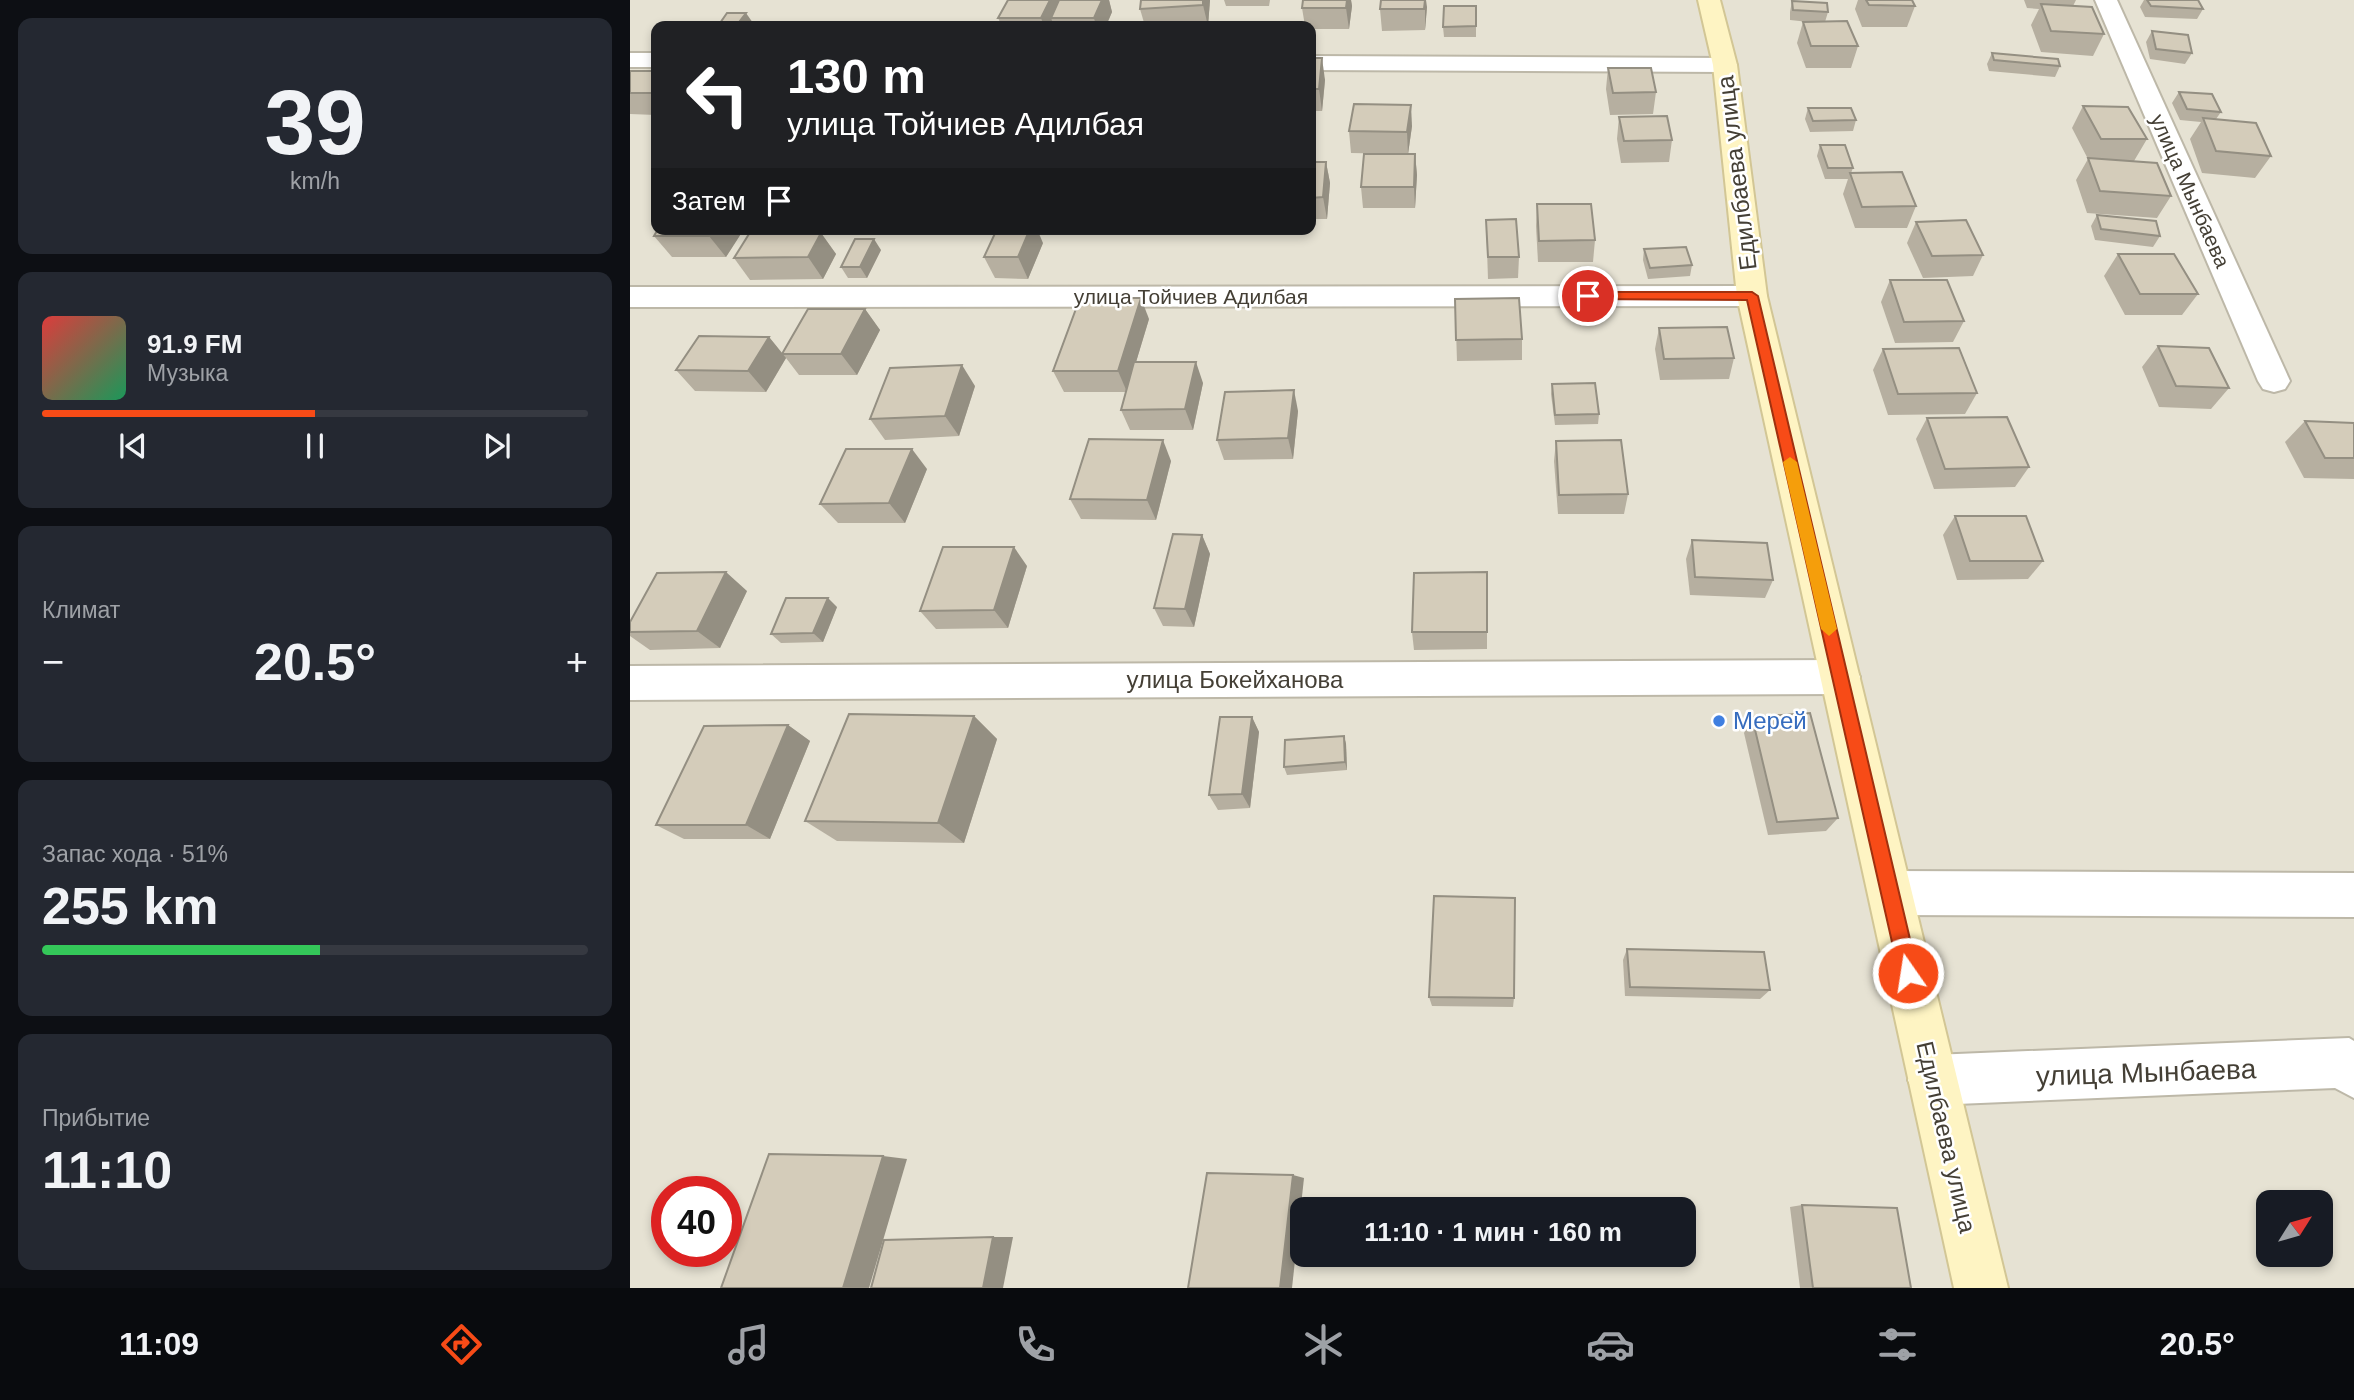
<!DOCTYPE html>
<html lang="ru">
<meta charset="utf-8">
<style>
body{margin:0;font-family:Helvetica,sans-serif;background:#242831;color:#f1f3f6;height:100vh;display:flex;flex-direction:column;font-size:26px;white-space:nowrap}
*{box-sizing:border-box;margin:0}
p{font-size:23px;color:#9ea1a6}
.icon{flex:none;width:38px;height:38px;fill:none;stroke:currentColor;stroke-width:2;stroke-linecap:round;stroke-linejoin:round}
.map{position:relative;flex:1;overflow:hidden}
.drawer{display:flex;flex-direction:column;gap:18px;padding:18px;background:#0d0f14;width:630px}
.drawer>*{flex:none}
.banner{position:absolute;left:21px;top:21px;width:665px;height:214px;border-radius:14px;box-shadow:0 4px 10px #0003;background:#202124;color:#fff;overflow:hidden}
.needle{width:46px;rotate:53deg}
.buttons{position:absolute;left:1626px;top:1190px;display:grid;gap:14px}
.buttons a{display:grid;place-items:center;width:77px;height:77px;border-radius:14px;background:#171b24;box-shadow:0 4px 10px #0003;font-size:35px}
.speed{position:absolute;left:21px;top:1176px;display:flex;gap:14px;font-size:35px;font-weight:700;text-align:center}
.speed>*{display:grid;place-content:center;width:91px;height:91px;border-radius:50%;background:#171b24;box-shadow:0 4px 10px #0003;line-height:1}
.speed .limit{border:10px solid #d22;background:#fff;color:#111}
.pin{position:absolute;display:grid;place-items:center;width:60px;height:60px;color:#fff;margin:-30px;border:4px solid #fff;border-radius:50%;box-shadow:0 2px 7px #0007}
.me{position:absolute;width:77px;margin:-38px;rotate:347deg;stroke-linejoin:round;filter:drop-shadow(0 0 5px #0008)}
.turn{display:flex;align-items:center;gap:24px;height:147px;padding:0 21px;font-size:32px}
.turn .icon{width:91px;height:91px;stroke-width:2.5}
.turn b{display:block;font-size:49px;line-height:60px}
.then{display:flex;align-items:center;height:66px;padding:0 21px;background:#0003;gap:14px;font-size:26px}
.big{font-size:52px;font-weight:800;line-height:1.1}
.drawer .card{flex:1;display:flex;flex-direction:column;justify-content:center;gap:10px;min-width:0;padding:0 24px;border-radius:14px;background:#242831}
.drawer .dial{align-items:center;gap:0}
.dial b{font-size:91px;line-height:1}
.song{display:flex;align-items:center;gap:21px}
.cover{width:84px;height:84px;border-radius:10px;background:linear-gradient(135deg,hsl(0 70% 55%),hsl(150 70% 35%))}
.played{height:7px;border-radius:4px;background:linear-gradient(90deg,#f74b17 50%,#363941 50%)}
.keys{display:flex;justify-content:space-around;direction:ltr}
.heat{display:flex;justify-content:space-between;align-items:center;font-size:38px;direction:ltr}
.charge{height:10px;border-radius:5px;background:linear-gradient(90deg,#34c759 51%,#363941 0)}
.trip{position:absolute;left:660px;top:1197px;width:406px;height:70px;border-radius:14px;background:#171b24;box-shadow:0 4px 10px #0003;font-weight:800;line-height:70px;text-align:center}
.tab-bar{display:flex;height:112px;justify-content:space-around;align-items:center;background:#090b0e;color:#9ea1a6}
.tab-bar .icon{width:49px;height:49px}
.tab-bar .current{color:#f74b17}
.tab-bar b{font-size:32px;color:#f1f3f6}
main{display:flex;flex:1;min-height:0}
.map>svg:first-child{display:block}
</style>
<main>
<section class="drawer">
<div class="card dial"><b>39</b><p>km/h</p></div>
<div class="card">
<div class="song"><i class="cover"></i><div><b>91.9 FM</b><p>Музыка</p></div></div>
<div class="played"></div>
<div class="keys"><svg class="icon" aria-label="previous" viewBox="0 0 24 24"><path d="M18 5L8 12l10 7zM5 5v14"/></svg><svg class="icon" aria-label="pause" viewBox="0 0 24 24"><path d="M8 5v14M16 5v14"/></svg><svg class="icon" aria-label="next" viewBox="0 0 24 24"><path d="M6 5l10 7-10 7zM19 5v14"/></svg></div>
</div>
<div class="card"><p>Климат</p>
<div class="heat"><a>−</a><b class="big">20.5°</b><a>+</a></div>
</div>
<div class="card"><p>Запас хода · 51%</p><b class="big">255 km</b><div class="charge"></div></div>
<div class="card"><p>Прибытие</p><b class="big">11:10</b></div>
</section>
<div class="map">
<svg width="1724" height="1288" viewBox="0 0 1724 1288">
<rect width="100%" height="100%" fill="#f2efe5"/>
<path fill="#e6e2d3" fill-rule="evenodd" d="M0,0H1724V1288H0ZM26,26H681V229H26ZM37,1192H96V1251H37ZM1638,1202H1690V1255H1638ZM672,1209H1054V1255H672Z"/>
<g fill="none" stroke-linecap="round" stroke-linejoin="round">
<g stroke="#bdb8a8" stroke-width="4">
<g id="street">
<polygon points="1465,0 1487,0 1660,381 1655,389 1644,392 1633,389 1628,381"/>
<rect x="0" y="53" width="26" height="14"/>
<polygon points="681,56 1095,58 1103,60 1107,65 1103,70 1095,72 681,70"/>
<polygon points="1122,286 1133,289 1137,296 1133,303 1122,306 0,307 0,287"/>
<polygon points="1210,660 1224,665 1230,677 1224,689 1210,694 0,700 0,666"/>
<polygon points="1260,871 1724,873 1724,917 1260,915 1244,909 1238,893 1244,877"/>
<polygon points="1719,1038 1724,1041 1724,1098 1705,1088 1303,1105 1286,1097 1278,1080 1286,1063 1303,1055"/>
</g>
</g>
<g stroke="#d2c695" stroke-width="4">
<polygon id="secondary" points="1068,0 1090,0 1107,65 1137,296 1378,1288 1324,1288 1107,296 1083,65"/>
</g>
<use href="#street" fill="#fff" fill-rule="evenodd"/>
<use href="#secondary" fill="#fef4c3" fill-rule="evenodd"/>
</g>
<g fill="#b6afa0">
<polygon points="429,0 479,0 482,12 476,26 372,26 368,18 429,2"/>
<polygon points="511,0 580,0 578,26 515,26 510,9"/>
<polygon points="594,0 640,0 639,6 596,6"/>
<polygon points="673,0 721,0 722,6 719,29 681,29 681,26 675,26 672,8"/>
<polygon points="1228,0 1282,0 1285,6 1277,27 1232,27 1225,9"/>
<polygon points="1394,0 1446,0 1443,6 1474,34 1463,56 1411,52 1401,25 1409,9 1397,8"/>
<polygon points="1514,0 1568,0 1573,9 1567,19 1515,17 1510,7"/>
<polygon points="1162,1 1198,12 1195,22 1228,46 1221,68 1176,68 1167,43 1173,22 1179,22 1160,20 1160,12"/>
<polygon points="846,6 846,37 814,37 813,27"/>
<polygon points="797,7 795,30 752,31 750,9"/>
<polygon points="1522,31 1562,53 1555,64 1520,59 1516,42"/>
<polygon points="1362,53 1430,66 1425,77 1359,71 1357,64"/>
<polygon points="681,58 695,80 692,111 681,111"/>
<polygon points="978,68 1026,92 1023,114 980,115 976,89"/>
<polygon points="0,71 26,71 26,115 0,114"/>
<polygon points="1549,92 1591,112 1586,119 1641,156 1625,178 1572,173 1560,139 1571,122 1550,120 1542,103"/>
<polygon points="1453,106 1517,139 1504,161 1493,161 1541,196 1527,218 1457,213 1446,180 1458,159 1442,128"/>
<polygon points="1178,108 1226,120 1223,131 1180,132 1175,119"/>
<polygon points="989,117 1042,140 1039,162 991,163 987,139"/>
<polygon points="782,126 778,154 785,154 787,175 785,208 733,208 731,187 768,154 721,153 719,131"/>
<polygon points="1190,145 1223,168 1221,173 1286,206 1277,228 1225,228 1213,194 1218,179 1195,179 1187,156"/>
<polygon points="681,162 696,162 700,183 697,219 681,219"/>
<polygon points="907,204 965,240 963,262 908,262 906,226"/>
<polygon points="1467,215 1530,236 1523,247 1465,240 1461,226"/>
<polygon points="856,220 889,257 888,278 858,279"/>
<polygon points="1286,222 1353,255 1343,276 1293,278 1277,243"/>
<polygon points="28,229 114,229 96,257 42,257 24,236"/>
<polygon points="191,233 206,254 193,279 120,280 104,258"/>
<polygon points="413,243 398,279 365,278 354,257"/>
<polygon points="1014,249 1062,265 1060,276 1018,279 1013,260"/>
<polygon points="251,250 237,278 218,278 211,267"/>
<polygon points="1488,254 1568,294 1552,315 1495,315 1474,276"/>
<polygon points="1260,280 1334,321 1323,342 1265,343 1251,302"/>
<polygon points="825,299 892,339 892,360 827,361"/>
<polygon points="235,309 250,330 227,375 169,375 156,358 136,392 65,391 46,370 139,337 152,353"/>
<polygon points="519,319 506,362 573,383 563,430 500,430 491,410 496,392 434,392 423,371"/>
<polygon points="1029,328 1104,358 1099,379 1030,380 1025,349"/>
<polygon points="1528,346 1599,388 1581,409 1529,407 1512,367"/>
<polygon points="1253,349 1347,393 1335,414 1258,415 1243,370"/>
<polygon points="922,384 969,414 968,424 925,425 921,394"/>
<polygon points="345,386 329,436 255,440 240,419"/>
<polygon points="668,411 663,459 594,460 587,440"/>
<polygon points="1297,418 1399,467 1385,487 1304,489 1286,439"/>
<polygon points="1675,421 1724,423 1724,479 1674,478 1655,442"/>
<polygon points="926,441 998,494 994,514 928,514 924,461"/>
<polygon points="541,461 526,520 451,519 440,499"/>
<polygon points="297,469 275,523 208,523 190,504"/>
<polygon points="1325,516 1413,561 1398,579 1327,580 1313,535"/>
<polygon points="572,535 580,554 564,627 533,626 524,608"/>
<polygon points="1062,540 1143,580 1135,598 1060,595 1056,559"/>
<polygon points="397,566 378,628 306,629 290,611"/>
<polygon points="857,572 857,649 784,650 782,632"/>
<polygon points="117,591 90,648 20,650 0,636 0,622"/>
<polygon points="207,607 193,642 151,643 141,634"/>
<polygon points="344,716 367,739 334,843 207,841 175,821"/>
<polygon points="622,717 629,732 620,808 588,810 579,795"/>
<polygon points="1122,717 1208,818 1196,831 1138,835 1114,733"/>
<polygon points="158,725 180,741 140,839 54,839 26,825"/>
<polygon points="714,736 716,744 717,770 657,775 654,767"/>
<polygon points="997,949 1140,990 1130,999 995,996 993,960"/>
<polygon points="799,997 884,998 883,1007 802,1006"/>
<polygon points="1172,1205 1281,1288 1170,1288 1160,1207"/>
</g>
<g fill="#948f82">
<polygon points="420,0 428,0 432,12 421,18 424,26 414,26 411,18"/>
<polygon points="472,0 479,0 482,12 476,26 466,26 464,18"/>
<polygon points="573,0 580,0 578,26 573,5"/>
<polygon points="717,0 721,0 722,6 719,29 716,8"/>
<polygon points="795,0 796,0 797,7 795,30"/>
<polygon points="116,13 123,23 121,26 106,26"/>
<polygon points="692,58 695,80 692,111 689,89"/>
<polygon points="781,105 782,126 778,154 777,132"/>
<polygon points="785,154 787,175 785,208 784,187"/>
<polygon points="696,162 700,183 697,219 693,197"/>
<polygon points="84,229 114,229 96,257 79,236"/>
<polygon points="400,229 407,229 413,243 398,279 388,257"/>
<polygon points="191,233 206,254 193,279 178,257"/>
<polygon points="244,239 251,250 237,278 230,267"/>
<polygon points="511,298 519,319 497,392 488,371"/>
<polygon points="235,309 250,330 227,375 211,354"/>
<polygon points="139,337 156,358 136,392 118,371"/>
<polygon points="566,362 573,383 563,430 555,409"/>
<polygon points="332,365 345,386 329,436 315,416"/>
<polygon points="664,390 668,411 663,459 658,438"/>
<polygon points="533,440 541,461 526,520 517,500"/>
<polygon points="282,449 297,469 275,523 259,503"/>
<polygon points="572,535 580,554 564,627 555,609"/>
<polygon points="384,547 397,566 378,628 364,610"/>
<polygon points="96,572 117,591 90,648 67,631"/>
<polygon points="198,598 207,607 193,642 183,633"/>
<polygon points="344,716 367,739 334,843 308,823"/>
<polygon points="622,717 629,732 620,808 612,794"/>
<polygon points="158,725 180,741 140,839 116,825"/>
<polygon points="714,736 716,744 717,770 715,762"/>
<polygon points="253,1156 277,1159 239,1288 213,1288"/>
<polygon points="663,1175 674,1178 662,1288 650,1288"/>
<polygon points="363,1237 383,1237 373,1288 353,1288"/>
</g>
<g fill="#d4ccba" stroke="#948f82" stroke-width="2">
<polygon points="378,0 420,0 411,18 368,18"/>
<polygon points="429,0 472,0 464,18 421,18"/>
<polygon points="511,0 573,0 573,5 510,9"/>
<polygon points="673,0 717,0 716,8 672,8"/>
<polygon points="751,0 795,0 794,9 750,9"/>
<polygon points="1236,0 1282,0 1285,6 1239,5"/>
<polygon points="1517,0 1568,0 1573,9 1521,6"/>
<polygon points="1162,1 1197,3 1198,12 1163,10"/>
<polygon points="1411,4 1462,7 1474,34 1421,31"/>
<polygon points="814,6 846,6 846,26 813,27"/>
<polygon points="97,13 116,13 106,26 88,26"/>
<polygon points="1217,21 1228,46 1181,46 1173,22"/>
<polygon points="1522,31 1558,35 1562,53 1526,49"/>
<polygon points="1362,53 1428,59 1430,66 1364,60"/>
<polygon points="681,58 692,58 689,89 681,89"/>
<polygon points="978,68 1021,68 1026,92 983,93"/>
<polygon points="0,71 26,71 26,91 24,93 0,93"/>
<polygon points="1549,92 1582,94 1591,112 1557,109"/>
<polygon points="724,104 781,105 777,132 719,131"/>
<polygon points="1453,106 1498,107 1517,139 1471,139"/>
<polygon points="1178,108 1221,108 1226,120 1183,121"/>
<polygon points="1037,116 1042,140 994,141 989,117"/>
<polygon points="1573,118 1626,123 1641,156 1586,151"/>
<polygon points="1190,145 1215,145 1223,168 1198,168"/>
<polygon points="734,154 785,154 784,187 731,187"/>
<polygon points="1458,158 1527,163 1541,196 1470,191"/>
<polygon points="681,162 696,162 693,197 681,198"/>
<polygon points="1272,172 1286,206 1232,207 1220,173"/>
<polygon points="907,204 961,204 965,240 909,241"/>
<polygon points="1467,215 1526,221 1530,236 1471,229"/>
<polygon points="886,219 889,257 858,257 856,220"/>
<polygon points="1336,220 1353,255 1302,256 1286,222"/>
<polygon points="28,229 84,229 79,236 24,236"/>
<polygon points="367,229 400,229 388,257 354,257"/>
<polygon points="191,233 178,257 104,258 119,234"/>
<polygon points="225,239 244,239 230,267 211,267"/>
<polygon points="1056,247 1062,265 1020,268 1014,249"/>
<polygon points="1488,254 1544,254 1568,294 1510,294"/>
<polygon points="1260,280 1317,280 1334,321 1274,322"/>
<polygon points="450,298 511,298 488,371 423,371"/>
<polygon points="889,298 892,339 826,340 825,299"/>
<polygon points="178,309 235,309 211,354 152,354"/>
<polygon points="1097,327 1104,358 1034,359 1029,328"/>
<polygon points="69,336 139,337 118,371 46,370"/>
<polygon points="1528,346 1579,348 1599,388 1546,386"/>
<polygon points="1329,348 1347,393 1268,394 1253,349"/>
<polygon points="504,362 566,362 555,409 491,410"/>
<polygon points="332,365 315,416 240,419 260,368"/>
<polygon points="965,383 969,414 925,415 922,384"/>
<polygon points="664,390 658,438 587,440 595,392"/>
<polygon points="1377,417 1399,467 1315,469 1297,418"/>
<polygon points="1675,421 1724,423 1724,458 1695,458"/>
<polygon points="459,439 533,440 517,500 440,499"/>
<polygon points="991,440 998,494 929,495 926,441"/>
<polygon points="216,449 282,449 259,503 190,504"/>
<polygon points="1325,516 1396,516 1413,561 1340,561"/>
<polygon points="543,534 572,535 555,609 524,608"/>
<polygon points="1062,540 1137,543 1143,580 1065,577"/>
<polygon points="313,547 384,547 364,610 290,611"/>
<polygon points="96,572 67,631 0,632 0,622 27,573"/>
<polygon points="857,572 857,632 782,632 784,573"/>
<polygon points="156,598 198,598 183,633 141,634"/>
<polygon points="1180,713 1208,818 1147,822 1122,717"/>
<polygon points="219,714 344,716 308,823 175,821"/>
<polygon points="590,717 622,717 612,794 579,795"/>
<polygon points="158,725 116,825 26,825 74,726"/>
<polygon points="714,736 715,762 654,767 655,740"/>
<polygon points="804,896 885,898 884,998 799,997"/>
<polygon points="997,949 1134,952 1140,990 1000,987"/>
<polygon points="139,1154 253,1156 213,1288 91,1288"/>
<polygon points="577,1173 663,1175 650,1288 558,1288"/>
<polygon points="1172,1205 1267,1208 1281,1288 1183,1288"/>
<polygon points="363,1237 353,1288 241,1288 254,1240"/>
</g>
<polygon fill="#f74b17" stroke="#a1310f" stroke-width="2" points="958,292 1122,292 1128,296 1288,973 1285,980 1278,983 1271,980 1269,973 1117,300 953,299 951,296"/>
<polygon fill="#f59e0b" points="1160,457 1167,462 1207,629 1199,636 1191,629 1153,462"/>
<circle fill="#3f7fe0" stroke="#fff" stroke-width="2.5" cx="1089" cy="721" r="7"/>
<g text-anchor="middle" stroke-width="5" stroke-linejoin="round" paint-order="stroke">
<g font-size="21" fill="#443f35" stroke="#fff">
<text transform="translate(1560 191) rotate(66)" y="7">улица Мынбаева</text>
<text x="561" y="304">улица Тойчиев Адилбая</text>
</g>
<g font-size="24" fill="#443f35" stroke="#fff">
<text transform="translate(1107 173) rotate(-97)" y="8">Едилбаева улица</text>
<text x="605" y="688">улица Бокейханова</text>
<text transform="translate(1316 1137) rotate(77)" y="8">Едилбаева улица</text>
</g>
<g font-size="24" fill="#366cbe" stroke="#fff" text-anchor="start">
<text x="1103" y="729">Мерей</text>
</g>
<g font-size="28" fill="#443f35" stroke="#fff">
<text transform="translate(1516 1072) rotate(-2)" y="10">улица Мынбаева</text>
</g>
</g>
</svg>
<div class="buttons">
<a><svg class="needle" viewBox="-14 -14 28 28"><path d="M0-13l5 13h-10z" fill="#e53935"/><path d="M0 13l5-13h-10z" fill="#9ea1a6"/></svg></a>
</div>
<div class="speed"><div class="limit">40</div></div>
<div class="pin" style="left:958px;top:296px;background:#d93025"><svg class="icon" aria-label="arrive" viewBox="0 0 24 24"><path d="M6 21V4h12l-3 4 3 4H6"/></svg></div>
<svg class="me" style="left:1278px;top:973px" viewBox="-20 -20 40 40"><circle r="17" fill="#f74b17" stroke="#fff" stroke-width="3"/><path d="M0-11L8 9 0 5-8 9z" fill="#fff"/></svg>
<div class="trip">11:10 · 1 мин · 160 m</div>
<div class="banner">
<div class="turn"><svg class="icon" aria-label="left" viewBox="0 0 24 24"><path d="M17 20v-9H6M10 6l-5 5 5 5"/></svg><div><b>130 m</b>улица Тойчиев Адилбая</div></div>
<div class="then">Затем<svg class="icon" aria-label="arrive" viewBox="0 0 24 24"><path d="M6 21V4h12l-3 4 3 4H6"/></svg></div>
</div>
</div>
</main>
<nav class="tab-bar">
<b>11:09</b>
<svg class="icon current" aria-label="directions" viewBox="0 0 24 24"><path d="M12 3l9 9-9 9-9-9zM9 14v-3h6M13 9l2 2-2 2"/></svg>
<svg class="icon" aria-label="music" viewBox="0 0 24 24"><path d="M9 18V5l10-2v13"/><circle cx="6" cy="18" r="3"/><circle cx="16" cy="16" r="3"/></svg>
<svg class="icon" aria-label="phone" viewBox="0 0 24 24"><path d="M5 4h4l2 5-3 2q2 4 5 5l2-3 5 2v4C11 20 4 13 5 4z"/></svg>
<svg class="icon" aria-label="climate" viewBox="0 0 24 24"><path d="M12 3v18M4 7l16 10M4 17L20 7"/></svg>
<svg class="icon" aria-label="car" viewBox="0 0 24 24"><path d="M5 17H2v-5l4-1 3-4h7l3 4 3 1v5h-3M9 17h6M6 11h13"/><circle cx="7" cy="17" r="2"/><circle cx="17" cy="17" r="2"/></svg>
<svg class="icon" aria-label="filters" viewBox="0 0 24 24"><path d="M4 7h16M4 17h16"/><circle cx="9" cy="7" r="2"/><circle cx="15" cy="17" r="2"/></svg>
<b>20.5°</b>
</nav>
